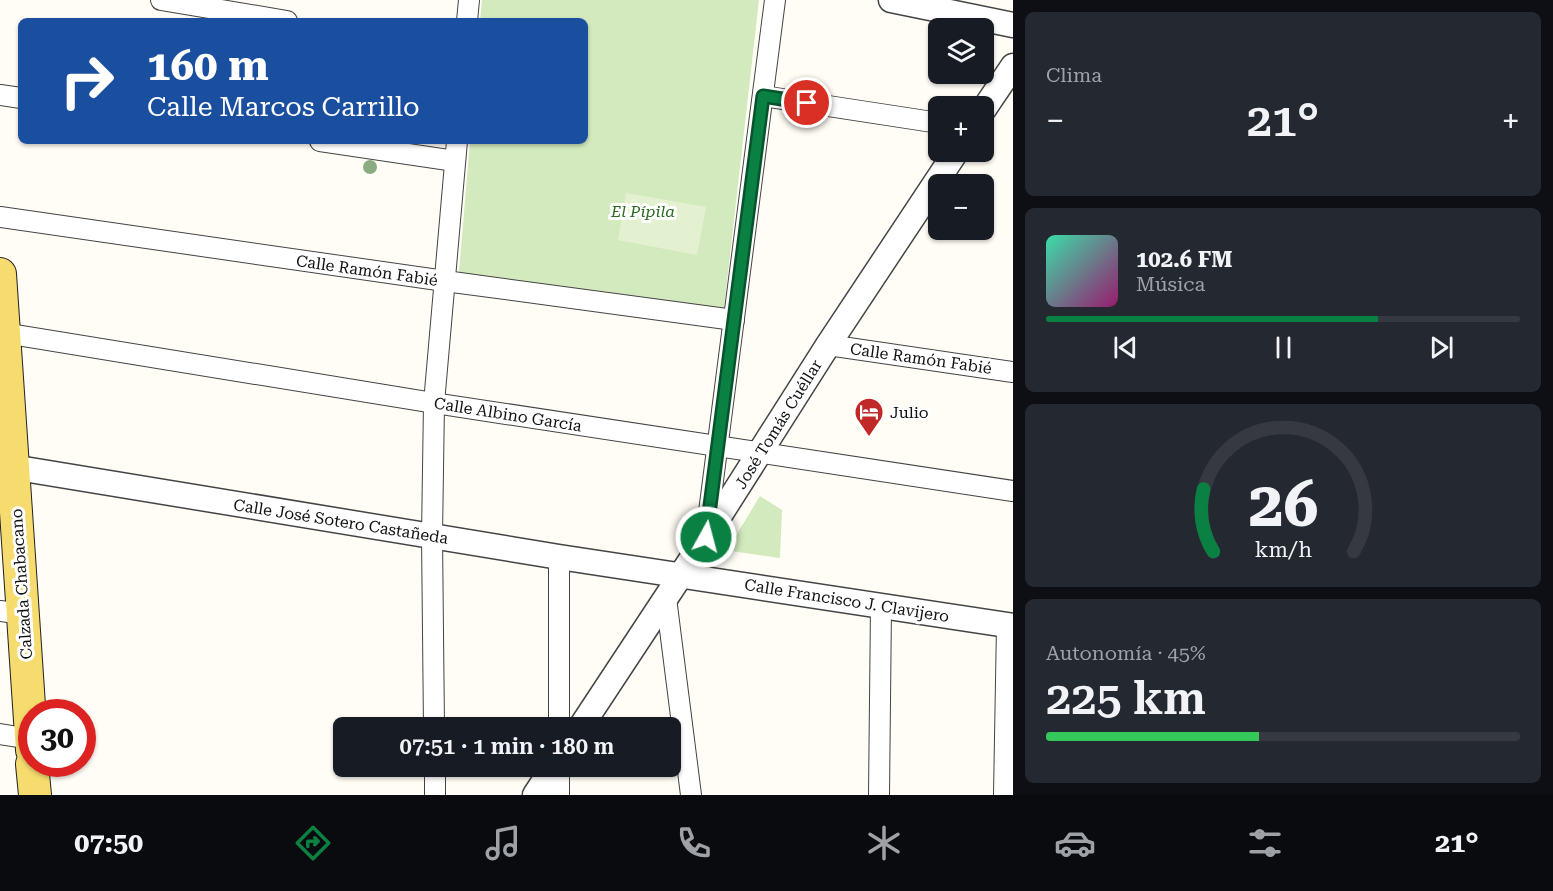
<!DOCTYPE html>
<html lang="es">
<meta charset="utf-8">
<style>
body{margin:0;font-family:"Roboto Serif",serif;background:#242831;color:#f1f3f6;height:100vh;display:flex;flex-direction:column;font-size:22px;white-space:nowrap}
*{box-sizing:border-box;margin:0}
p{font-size:20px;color:#9ea1a6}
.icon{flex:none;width:33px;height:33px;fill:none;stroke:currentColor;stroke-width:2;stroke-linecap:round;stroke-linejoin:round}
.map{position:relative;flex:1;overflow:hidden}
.details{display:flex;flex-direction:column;gap:12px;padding:12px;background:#0d0f14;width:540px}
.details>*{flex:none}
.top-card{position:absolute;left:18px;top:18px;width:570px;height:126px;border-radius:9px;box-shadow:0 2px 4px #0004;background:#1a4fa0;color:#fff;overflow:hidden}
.buttons{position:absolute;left:928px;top:18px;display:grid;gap:12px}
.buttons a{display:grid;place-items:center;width:66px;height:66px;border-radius:9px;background:#171b24;box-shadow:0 2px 4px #0004;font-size:30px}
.speed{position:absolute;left:18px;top:699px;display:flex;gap:12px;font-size:30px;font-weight:700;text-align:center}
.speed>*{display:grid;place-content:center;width:78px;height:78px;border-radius:50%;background:#171b24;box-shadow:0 2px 4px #0004;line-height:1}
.speed .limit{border:9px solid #d22;background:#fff;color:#111}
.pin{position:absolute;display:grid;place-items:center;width:51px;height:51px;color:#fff;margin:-26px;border:3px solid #fff;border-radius:50%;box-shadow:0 2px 6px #0007}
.me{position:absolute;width:66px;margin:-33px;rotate:7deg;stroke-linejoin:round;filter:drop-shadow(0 0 4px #0008)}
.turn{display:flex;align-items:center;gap:21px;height:126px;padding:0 30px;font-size:27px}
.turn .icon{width:78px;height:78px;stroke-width:2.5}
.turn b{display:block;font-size:42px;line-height:51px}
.big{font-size:45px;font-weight:600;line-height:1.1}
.details .widget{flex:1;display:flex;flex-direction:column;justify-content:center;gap:9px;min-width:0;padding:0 21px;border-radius:9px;background:#242831}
.details .dial{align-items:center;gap:0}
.dial svg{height:156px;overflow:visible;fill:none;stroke:#363941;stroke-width:7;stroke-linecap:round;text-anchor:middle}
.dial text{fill:#f1f3f6;stroke:none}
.song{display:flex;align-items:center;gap:18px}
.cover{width:72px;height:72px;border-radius:9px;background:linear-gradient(135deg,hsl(160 70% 55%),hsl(320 70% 35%))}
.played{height:6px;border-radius:3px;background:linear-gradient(90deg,#0b8043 70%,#363941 70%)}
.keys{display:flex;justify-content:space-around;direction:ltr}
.heat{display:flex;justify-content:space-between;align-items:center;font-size:33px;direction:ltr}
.charge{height:9px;border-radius:4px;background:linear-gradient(90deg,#34c759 45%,#363941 0)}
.trip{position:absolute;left:333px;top:717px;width:348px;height:60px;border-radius:9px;background:#171b24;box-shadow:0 2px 4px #0004;font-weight:600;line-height:60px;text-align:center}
.tabs{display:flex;height:96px;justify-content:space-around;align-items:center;background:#090b0e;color:#9ea1a6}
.tabs .icon{width:42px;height:42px}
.tabs .active{color:#0b8043}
.tabs b{font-size:27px;color:#f1f3f6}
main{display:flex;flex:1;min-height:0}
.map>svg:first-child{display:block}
</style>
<main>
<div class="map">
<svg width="1013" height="795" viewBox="0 0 1013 795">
<rect width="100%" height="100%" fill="#fffdf5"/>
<g fill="#d3eabe">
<polygon points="482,0 759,0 724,308 722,312 461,274 459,272 470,141 585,141 585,21 480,21"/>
<polygon points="760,496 782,510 780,558 731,551 729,547"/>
</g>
<polygon fill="#e4f1d0" points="626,193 706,207 697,255 618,240"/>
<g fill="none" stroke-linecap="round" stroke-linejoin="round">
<g stroke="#444" stroke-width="22">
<g id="minor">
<polyline points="161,0 287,21"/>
<polyline points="467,21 469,0"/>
<polyline points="0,95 21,98"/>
<polyline points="763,96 939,123"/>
<polyline points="320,141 455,161"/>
<polyline points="0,217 445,281 734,320"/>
<polyline points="4,333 434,403 1013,491"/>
<polyline points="828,345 1013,372"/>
<polyline points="706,535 775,0"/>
<polyline points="666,598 691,795"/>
<polyline points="0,611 23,614"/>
<polyline points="434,728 432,536 434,403 457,141"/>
<polyline points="559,728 559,557"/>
<polyline points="0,734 31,739"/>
<polyline points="435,766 435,795"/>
<polyline points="559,795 559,766"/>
<polyline points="879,795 881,606"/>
<polyline points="1004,795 1007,625"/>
</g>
</g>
<g stroke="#444" stroke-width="27">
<g id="tertiary">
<polyline points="891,0 1013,25"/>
<polyline points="984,109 1013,66"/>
<polyline points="0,465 559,557 1013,626"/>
<polyline points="580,728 706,537 828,345 956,152"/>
<polyline points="535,795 554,766"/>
</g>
</g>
<g stroke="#222" stroke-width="34">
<g id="primary">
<polyline points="0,274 32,750"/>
<polyline points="32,764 35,795"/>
</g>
</g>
<use href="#minor" stroke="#fff" stroke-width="20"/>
<use href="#tertiary" stroke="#fff" stroke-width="24"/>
<use href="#primary" stroke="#f6dc6e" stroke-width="32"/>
</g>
<circle fill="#8bac80" cx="370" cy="167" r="7"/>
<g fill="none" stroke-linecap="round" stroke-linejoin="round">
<g stroke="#07532c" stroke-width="15">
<polyline id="route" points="706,537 763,96 807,103"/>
</g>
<use href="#route" stroke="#0b8043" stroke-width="10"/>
</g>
<defs>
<g id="hotel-pin" transform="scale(1.5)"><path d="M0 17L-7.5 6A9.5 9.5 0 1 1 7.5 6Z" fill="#c12929" stroke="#fff"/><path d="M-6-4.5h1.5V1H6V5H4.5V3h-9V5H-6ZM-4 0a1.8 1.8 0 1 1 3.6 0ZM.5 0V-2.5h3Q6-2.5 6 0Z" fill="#fff"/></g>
</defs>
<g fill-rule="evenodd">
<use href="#hotel-pin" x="869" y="412"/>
</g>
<g text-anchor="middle" stroke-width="6" stroke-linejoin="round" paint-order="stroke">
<g font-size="16" font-style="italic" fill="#2c6a20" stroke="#fff">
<text x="643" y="217">El Pípila</text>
</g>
<g font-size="16" fill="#111" stroke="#fff">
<text transform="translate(367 270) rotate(8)" y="6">Calle Ramón Fabié</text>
<text transform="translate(921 358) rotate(8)" y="6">Calle Ramón Fabié</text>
<text transform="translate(508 414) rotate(9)" y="6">Calle Albino García</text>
<text transform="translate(778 424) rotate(-58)" y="6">José Tomás Cuéllar</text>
<text transform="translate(341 521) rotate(9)" y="6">Calle José Sotero Castañeda</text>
<text transform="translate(21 584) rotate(-94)" y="6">Calzada Chabacano</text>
<text transform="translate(847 600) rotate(9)" y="6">Calle Francisco J. Clavijero</text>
</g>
<g font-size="16" fill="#111" stroke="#fff" text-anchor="start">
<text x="890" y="418">Julio</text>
</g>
</g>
</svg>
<div class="buttons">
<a><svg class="icon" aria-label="layers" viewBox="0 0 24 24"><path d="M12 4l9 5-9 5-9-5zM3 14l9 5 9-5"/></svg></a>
<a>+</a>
<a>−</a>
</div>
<div class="speed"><div class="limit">30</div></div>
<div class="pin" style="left:807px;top:103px;background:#d93025"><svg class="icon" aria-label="arrive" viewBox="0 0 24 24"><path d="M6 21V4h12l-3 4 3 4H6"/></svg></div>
<svg class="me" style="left:706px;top:537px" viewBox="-20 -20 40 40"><circle r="17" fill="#0b8043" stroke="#fff" stroke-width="3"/><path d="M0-11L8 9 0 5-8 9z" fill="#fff"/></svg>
<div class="trip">07:51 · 1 min · 180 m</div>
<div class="top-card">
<div class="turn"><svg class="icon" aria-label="right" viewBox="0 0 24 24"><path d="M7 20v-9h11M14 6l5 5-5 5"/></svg><div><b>160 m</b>Calle Marcos Carrillo</div></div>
</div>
</div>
<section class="details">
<div class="widget"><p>Clima</p>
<div class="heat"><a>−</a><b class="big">21°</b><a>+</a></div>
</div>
<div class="widget">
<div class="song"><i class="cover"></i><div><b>102.6 FM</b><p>Música</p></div></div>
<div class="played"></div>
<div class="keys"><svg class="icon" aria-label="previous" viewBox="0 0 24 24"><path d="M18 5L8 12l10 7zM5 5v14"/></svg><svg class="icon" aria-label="pause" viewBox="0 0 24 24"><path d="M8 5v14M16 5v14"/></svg><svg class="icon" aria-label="next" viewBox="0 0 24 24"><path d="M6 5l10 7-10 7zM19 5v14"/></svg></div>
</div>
<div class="widget dial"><svg viewBox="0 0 100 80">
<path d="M14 69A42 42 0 1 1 86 69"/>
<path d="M14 69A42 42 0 0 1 9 37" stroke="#0b8043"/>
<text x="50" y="56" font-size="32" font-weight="700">26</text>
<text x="50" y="72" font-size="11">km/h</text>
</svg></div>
<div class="widget"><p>Autonomía · 45%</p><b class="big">225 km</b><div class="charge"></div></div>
</section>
</main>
<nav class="tabs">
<b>07:50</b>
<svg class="icon active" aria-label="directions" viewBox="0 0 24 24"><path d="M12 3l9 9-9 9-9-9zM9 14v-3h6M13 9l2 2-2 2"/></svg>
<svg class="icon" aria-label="music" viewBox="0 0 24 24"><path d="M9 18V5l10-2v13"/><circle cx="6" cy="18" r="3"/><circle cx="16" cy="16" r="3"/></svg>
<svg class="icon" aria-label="phone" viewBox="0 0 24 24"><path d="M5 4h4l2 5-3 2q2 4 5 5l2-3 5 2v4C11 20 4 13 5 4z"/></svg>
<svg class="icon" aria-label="climate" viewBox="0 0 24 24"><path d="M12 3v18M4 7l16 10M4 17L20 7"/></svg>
<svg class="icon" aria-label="car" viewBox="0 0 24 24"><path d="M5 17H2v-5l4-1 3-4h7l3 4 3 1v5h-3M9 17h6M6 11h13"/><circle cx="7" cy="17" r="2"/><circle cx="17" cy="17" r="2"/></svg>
<svg class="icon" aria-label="filters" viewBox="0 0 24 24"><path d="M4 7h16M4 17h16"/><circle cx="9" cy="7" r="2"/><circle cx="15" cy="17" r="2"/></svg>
<b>21°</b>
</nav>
